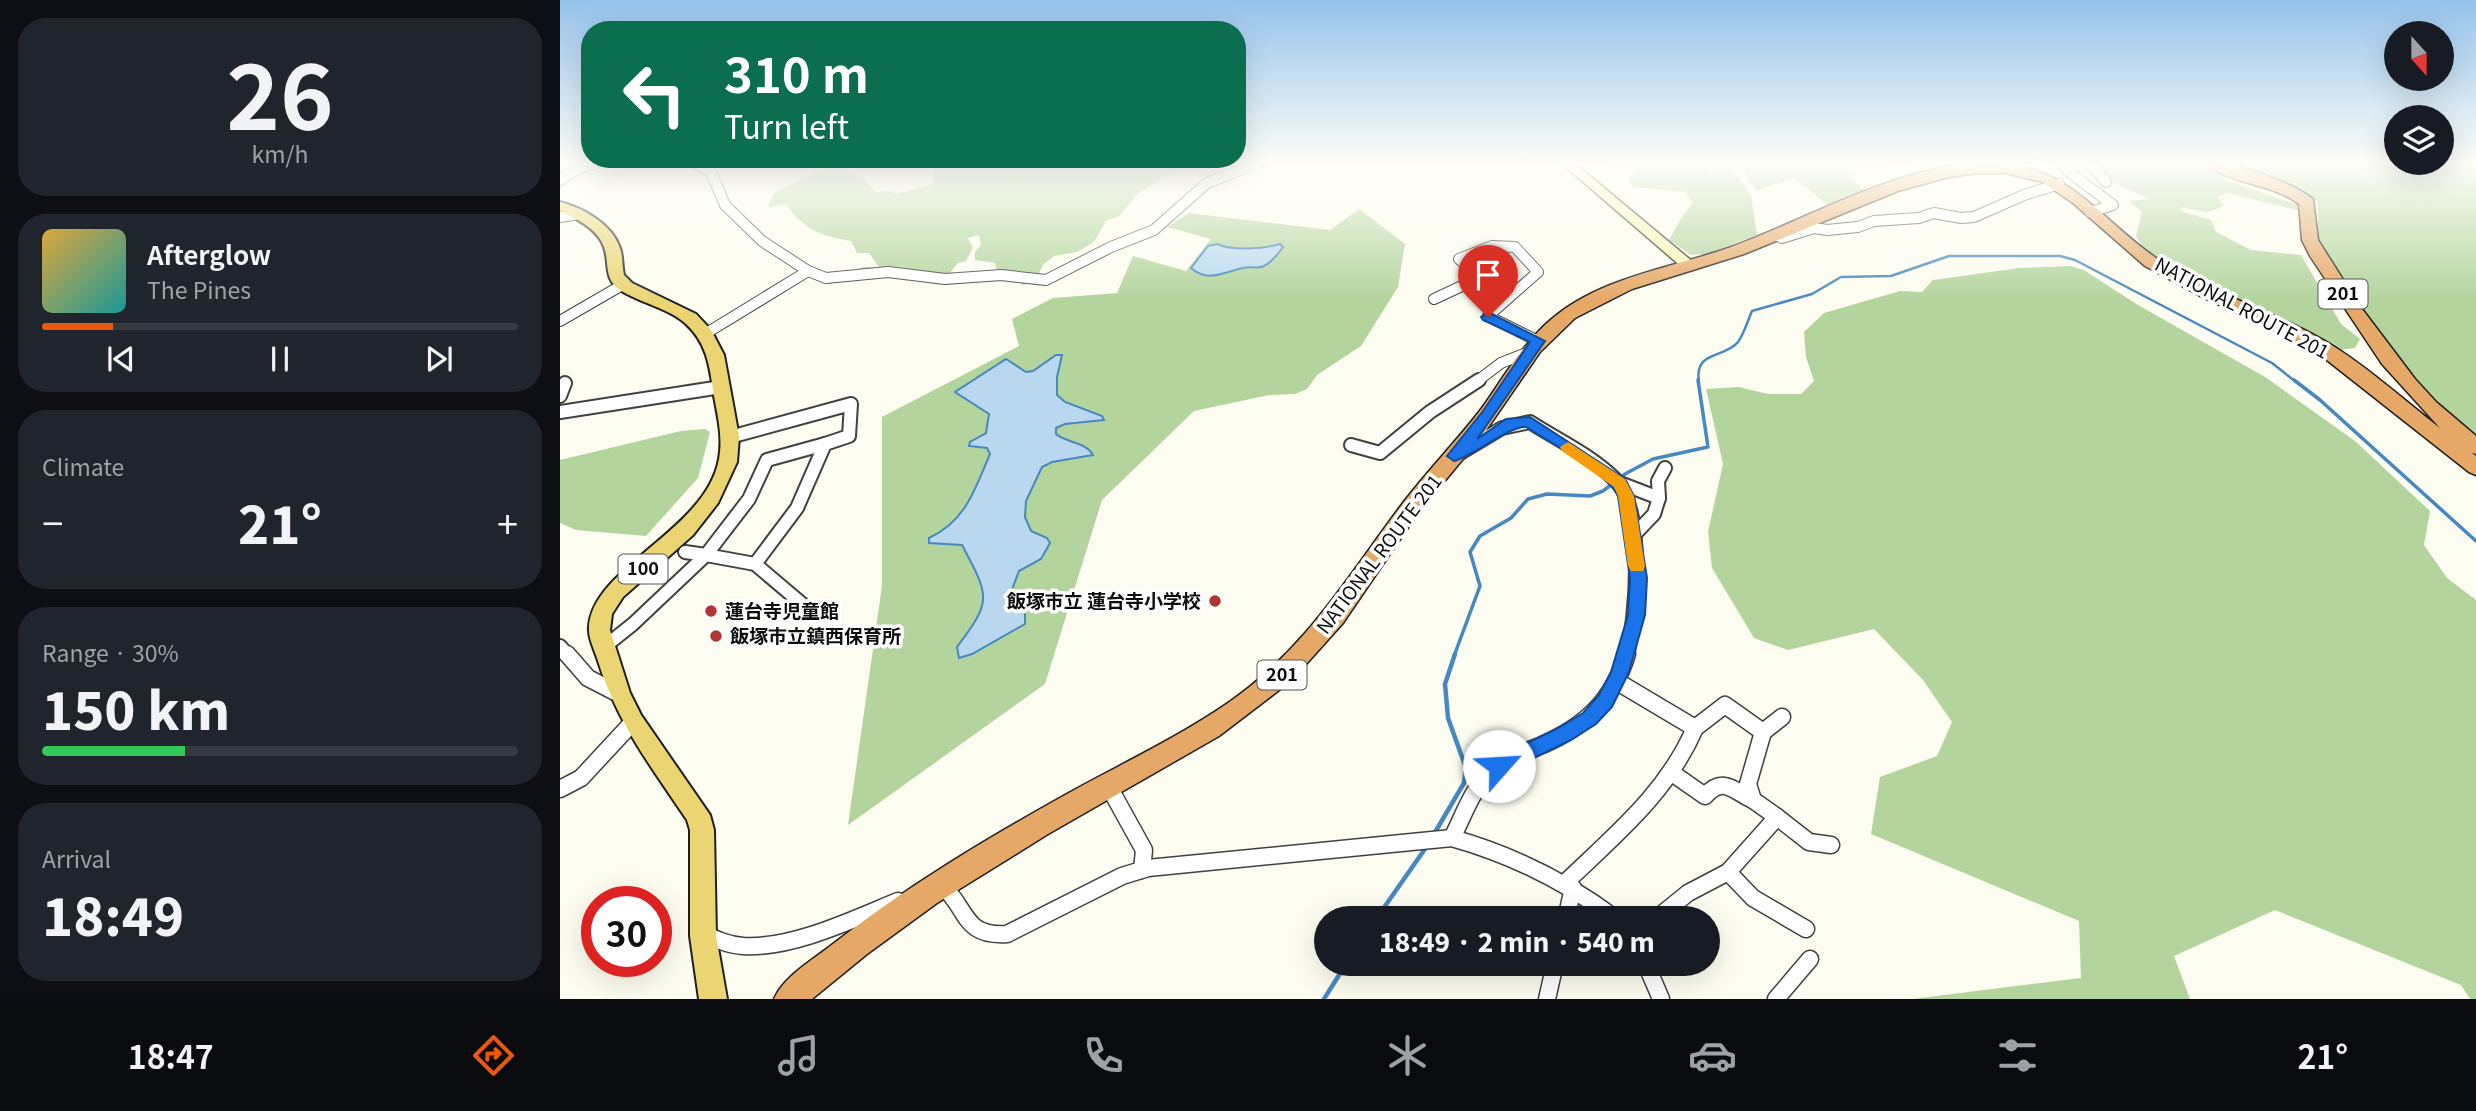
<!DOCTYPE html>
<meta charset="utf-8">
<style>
body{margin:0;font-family:Georgia,"Noto Sans JP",serif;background:#20242c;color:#f1f3f6;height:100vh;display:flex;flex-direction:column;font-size:26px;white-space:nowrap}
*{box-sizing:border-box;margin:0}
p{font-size:23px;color:#9ea1a6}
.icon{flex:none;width:38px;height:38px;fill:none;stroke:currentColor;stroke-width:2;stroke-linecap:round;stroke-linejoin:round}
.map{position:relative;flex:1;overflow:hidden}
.side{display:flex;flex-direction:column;gap:18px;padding:18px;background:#0d0f14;width:560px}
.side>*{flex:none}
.hud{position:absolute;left:21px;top:21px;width:665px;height:147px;border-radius:28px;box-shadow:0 7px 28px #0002;background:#0b6e4f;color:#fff;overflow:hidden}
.needle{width:46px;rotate:159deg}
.fabs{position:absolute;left:1824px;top:21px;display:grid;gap:14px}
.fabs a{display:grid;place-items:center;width:70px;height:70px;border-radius:50%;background:#171b24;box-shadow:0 7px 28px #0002;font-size:35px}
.speed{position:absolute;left:21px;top:886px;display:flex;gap:14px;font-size:35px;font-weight:700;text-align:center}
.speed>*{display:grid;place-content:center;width:91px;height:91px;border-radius:50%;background:#171b24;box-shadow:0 7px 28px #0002;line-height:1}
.speed .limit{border:10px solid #d22;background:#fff;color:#111}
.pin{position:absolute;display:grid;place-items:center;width:60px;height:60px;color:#fff;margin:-72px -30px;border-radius:50% 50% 50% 0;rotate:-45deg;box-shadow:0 0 7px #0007}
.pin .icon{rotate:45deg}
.me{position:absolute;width:77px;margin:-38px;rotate:64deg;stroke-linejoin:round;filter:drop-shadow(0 0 5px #0008)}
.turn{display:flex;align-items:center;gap:24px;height:147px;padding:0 28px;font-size:32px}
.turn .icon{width:91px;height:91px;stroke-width:2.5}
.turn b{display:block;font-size:49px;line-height:60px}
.big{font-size:52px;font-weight:800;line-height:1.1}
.side .widget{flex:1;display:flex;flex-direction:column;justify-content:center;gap:10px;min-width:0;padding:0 24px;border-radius:28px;background:#20242c}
.side .dial{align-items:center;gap:0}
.dial b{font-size:91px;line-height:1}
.song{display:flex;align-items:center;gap:21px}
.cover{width:84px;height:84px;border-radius:10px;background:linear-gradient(135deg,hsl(40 70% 55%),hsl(180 70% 35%))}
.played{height:7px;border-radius:4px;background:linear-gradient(90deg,#ea580c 15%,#363941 15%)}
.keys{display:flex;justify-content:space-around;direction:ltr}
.heat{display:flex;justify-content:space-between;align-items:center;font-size:38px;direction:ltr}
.charge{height:10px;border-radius:5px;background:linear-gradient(90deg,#34c759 30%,#363941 0)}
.trip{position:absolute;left:754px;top:906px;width:406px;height:70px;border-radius:35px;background:#171b24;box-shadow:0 7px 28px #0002;font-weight:800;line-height:70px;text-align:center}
.dock{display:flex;height:112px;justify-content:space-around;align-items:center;background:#090b0e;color:#9ea1a6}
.dock .icon{width:49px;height:49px}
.dock .selected{color:#ea580c}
.dock b{font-size:32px;color:#f1f3f6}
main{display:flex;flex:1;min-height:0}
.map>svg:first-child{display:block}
</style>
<main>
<section class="side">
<div class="widget dial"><b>26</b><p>km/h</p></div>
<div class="widget">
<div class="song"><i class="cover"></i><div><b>Afterglow</b><p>The Pines</p></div></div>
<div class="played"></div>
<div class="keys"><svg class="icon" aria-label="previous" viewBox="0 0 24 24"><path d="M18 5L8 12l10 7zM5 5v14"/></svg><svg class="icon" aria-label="pause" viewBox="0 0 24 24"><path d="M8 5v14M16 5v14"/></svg><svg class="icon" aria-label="next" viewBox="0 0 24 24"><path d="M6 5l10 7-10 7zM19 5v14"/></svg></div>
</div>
<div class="widget"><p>Climate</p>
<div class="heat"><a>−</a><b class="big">21°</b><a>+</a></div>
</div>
<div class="widget"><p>Range · 30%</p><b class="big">150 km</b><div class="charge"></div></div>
<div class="widget"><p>Arrival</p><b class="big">18:49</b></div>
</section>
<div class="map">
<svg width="1916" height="999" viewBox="0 0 1916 999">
<rect width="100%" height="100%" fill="#fdfcf0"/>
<g fill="#b3d49d">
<path d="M372,162H638L597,181L579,193L559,216L546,221L534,242L517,252L494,256L483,265L477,277L464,285L437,272L435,263L415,260V252L421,245L419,235L408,238L413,247L406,261L398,263L380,285C346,276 319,274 285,282L287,274L303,267H319L309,253H297L291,241C261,236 244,230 226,204L208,207L214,193L262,169L279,166L305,180L315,192L334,190L335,194L374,184Z"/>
<polygon points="1010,162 1141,162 1152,175 1147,162 1169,162 1191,196 1197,235 1146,254 1131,255 1109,240 1121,218 1133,203 1126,192 1073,187 1069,181 1075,166"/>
<polygon points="1178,162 1476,162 1464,166 1367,173 1356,163 1285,166 1290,176 1304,191 1268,205 1234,178 1196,191"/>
<polygon points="1540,162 1640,162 1669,181 1741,206 1740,211 1667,193 1657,197 1664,206 1648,212 1619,207 1623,212 1651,220 1656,232 1691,250 1741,255 1781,324 1800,339 1795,348 1780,350 1717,331 1586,252 1576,236 1582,212 1569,201 1590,199 1539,177"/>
<polygon points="1666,162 1916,162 1916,437 1870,402 1825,349 1758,245 1758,201 1713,178 1676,168"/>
<polygon points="799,209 845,244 838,287 801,346 757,375 747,389 735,394 709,395 634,411 542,500 485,684 288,825 322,586 322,417 459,346 452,319 493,298 557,293 573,256 626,271 651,239 607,227 629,213 770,230"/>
<polygon points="1511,266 1524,270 1578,305 1705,377 1795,441 1870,511 1864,545 1887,578 1916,600 1916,999 1910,999 1901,985 1715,910 1614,956 1630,999 1352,999 1521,978 1519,921 1311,834 1320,777 1377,756 1392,722 1363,680 1314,629 1228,650 1194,638 1152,568 1148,532 1163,464 1146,389 1179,387 1208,394 1241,394 1254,381 1246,357 1244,332 1264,313 1340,291 1362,292 1373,280 1459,268"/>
<polygon points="145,429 150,432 138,478 86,536 16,530 0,523 0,460 121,431"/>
</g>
<g fill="#b9d8f0" stroke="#4888c0" stroke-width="2">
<path d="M657,244C672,251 704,249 720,244L723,247C718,254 712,262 704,266C698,269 689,266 683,268C664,272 648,283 631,268L648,246Z"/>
<path d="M496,355H502L497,377V395L505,402L542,416L544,420L505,424L496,428V434C507,443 526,442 533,455L492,462L482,467L466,501L465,517L471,531L487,538L490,543L481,559L459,571L451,592L456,604L465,613V624L412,654L399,658L397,647C433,600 429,596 402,545L369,543V538C406,521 415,489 430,454L427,448L409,446L410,442L426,433L429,414L395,392L446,359L466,372L473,371Z"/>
</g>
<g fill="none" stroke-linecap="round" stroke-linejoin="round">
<path stroke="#4888c0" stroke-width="2.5" d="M1139,382C1134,350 1164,359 1178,342C1184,334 1188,320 1192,311L1252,294L1281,277L1331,276L1389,256H1500L1515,260L1712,363L1736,382"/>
<g stroke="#4888c0" stroke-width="3.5">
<polyline points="1734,380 1760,400 1916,541"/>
<polyline points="894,656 920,586 910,552 920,536 951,518 968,499 987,494 1030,496 1043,491 1065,474 1093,459 1148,447 1138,380"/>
</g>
<g stroke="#4888c0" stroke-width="4.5">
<polyline points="874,834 904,783 906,768 888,718 885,684 895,654"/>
<polyline points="816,919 867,846"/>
<polyline points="764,999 786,964"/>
</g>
<g stroke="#414141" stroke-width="12">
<g id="street-far2">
<polyline points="134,162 151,172 165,205 202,241 248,271 266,278 328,272 385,279 441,275 486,280 551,247 594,230 647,183 700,162"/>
<polyline points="1501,162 1509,172 1553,205 1530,212"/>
<polyline points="1529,162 1546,182"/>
<polyline points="0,180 15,170 39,162"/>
<polyline points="0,217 19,214"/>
<polyline points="1216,235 1222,238 1254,228 1267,230 1298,227 1314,221 1359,218 1374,213 1401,218 1414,217 1464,195 1499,184"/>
<polyline points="946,298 899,259 932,246 955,247 978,272 928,316 978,341"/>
<polyline points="874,299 919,278"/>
<polyline points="0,321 64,284"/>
<polyline points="145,334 248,271"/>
<polyline points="916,382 941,363 969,352"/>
</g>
</g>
<g stroke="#414141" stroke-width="16">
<g id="street-far1">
<polyline points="0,396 5,383"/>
<polyline points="0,412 161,387"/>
<polyline points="791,445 820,453 870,412 919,380"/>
<path d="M897,455L942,428L970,422C998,440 1031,455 1055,479C1086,510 1076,616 1067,656"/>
<polyline points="1060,483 1099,498 1094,514 1073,536"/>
<polyline points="1099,498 1098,481 1105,468"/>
<polyline points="125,552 146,555 189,499 207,460 265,444"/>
<polyline points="195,564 247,608"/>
<polyline points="0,646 9,656"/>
<polyline points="43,648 73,624 146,555 195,564 237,508 265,444 289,436 291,404 170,437"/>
</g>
</g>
<g stroke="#414141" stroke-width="19">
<g id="street">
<polyline points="7,654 28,678 59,694"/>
<polyline points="1135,728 1165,705 1203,732"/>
<path d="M1112,773L1145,796C1163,776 1172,790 1193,800"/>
<polyline points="548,785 584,850 582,870"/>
<polyline points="0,789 21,778 73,722"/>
<polyline points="1217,817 1249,842 1271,845"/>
<path d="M892,838C903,817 912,789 930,773C945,760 964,752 982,745C1026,726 1053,700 1067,654"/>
<polyline points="1168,872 1193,898 1246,929"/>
<path d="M1005,883C1055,835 1107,793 1135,728L1056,681"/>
<path d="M381,884C408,908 402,937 447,934L562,876L588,868L892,838C953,855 1005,881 1056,919"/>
<polyline points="1006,919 1013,888"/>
<polyline points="1096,919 1128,893 1168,872 1217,817 1193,800 1188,784 1203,732 1222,717"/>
<path d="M142,933C155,939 168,945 183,946C232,949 294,919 338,901"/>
<polyline points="1086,964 1101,999"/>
<polyline points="987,999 995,964"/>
<polyline points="1216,999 1250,959"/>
</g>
</g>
<g stroke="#303030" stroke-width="3">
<polygon id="secondary" points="1000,162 1013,162 1133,262 1133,268 1123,268"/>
</g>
<g stroke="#1f1f1f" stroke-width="4">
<path id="primary" d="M0,202C23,208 52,224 60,248C63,256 62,267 64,275L72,283L136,314L151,330L164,355L179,437L177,462L158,503L133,535L63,597L52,614L50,630L70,693L81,715L150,815L154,830L156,936L167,999H139L130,936V830L127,820C90,765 57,723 37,658C34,649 28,637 29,628C31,568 146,531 159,459C163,438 158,417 154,396C150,369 148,344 126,324C109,308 80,303 60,290C43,278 50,264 44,247C38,229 16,218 0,211Z"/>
</g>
<g stroke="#1f1f1f" stroke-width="3">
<path id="highway" d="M1644,162C1673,161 1729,181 1753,199L1758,240L1799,305L1855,379L1876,402L1916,436V454L1912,453L1916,456V475L1909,472L1763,357L1746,345L1644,298L1585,266L1513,203L1482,182L1445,173H1417L1389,177L1338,191L1184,254L1072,289L1015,318L980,352L925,432L856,516L783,623L731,681L659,736L488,834L377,903L307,954L252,999H214C224,976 254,959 273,944C346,887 426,839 507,794C561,764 617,738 668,703C747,648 787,577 843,503C868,470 897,441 922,408C940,383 955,356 977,333C1028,278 1104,271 1171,247C1256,216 1352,156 1445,164C1513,170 1546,225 1599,260C1648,292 1705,308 1756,336C1799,359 1841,398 1880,428L1822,364L1750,256L1742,240L1739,204C1712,183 1666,184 1644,162Z"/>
</g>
<use href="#street-far2" stroke="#fff" stroke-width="10"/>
<use href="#street-far1" stroke="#fff" stroke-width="12"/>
<use href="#street" stroke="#fff" stroke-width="16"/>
<use href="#secondary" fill="#f7f4b1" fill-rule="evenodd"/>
<use href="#primary" fill="#ebd573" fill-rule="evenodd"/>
<use href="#highway" fill="#e6a866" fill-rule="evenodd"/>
</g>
<linearGradient id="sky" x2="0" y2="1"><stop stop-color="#95c2eb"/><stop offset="0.54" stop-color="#fefef8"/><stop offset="1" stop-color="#fefef8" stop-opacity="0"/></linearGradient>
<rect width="1916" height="302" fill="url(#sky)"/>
<path fill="#1a73e8" stroke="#114b97" stroke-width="2" d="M928,312L985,341L917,439L946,419L970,417L1065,479L1074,496L1087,578L1085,615L1069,672L1052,707L1036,724L1011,740L939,775L933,773L930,766L933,760L998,728L1023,713L1039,695L1051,672L1068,615L1070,578L1058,496C1047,473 989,442 966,427C951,425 915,455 894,461L887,456L923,411L970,342L923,320L921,317Z"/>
<polygon fill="#f59e0b" points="1008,442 1065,479 1074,496 1085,566 1083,571 1071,571 1068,566 1058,496 1054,487 1002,451 1000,447"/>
<g fill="#b03533" stroke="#fff" stroke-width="2.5">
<circle cx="655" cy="601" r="7"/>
<circle cx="151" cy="611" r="7"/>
<circle cx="156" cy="636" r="7"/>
</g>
<g text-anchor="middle" stroke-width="7" stroke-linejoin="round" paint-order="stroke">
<g fill="#fff" stroke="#565656" stroke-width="2">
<rect x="1758.5" y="279.5" width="49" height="29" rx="5"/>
<rect x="58.5" y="554.5" width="49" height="29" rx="5"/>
<rect x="697.5" y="660.5" width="49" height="29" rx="5"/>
</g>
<g font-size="18" font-weight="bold" fill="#0e0e0e">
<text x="1783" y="300">201</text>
<text x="83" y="575">100</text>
<text x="722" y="681">201</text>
</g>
<g font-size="19" fill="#0e0e0e" stroke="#fff">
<text transform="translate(1682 308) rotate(28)" y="7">NATIONAL ROUTE 201</text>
<text transform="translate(819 554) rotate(-53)" y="7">NATIONAL ROUTE 201</text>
</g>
<g font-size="19" font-weight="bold" fill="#0e0e0e" stroke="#fff" text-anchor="start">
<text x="641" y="608" text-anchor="end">飯塚市立 蓮台寺小学校</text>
<text x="165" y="618">蓮台寺児童館</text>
<text x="170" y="643">飯塚市立鎮西保育所</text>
</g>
</g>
</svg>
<div class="fabs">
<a><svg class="needle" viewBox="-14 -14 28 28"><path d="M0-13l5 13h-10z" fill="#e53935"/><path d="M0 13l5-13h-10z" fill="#9ea1a6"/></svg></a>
<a><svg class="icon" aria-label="layers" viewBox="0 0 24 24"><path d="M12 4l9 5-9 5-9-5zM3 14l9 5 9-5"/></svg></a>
</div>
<div class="speed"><div class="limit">30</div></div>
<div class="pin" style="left:928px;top:317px;background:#d93025"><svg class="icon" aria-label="arrive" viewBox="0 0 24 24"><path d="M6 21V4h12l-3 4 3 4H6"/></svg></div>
<svg class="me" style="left:939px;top:766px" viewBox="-20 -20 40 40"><circle r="19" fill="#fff"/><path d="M0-13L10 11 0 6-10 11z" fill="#1a73e8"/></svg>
<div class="trip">18:49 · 2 min · 540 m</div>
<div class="hud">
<div class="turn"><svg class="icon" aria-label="left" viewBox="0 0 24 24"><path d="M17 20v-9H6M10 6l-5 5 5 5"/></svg><div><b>310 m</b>Turn left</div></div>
</div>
</div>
</main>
<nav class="dock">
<b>18:47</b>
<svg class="icon selected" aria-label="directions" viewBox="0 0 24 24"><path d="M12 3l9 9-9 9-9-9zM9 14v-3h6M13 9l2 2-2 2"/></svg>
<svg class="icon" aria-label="music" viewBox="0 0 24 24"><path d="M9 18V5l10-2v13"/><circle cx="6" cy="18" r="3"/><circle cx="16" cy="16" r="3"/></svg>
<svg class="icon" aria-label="phone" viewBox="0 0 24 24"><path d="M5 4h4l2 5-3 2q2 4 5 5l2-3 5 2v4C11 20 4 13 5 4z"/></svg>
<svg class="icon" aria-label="climate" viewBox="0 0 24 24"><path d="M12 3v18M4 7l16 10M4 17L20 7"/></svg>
<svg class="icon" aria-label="car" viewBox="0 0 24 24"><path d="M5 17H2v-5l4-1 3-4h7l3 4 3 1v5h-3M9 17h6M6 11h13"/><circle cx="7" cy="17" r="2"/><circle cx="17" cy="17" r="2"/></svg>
<svg class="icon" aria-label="filters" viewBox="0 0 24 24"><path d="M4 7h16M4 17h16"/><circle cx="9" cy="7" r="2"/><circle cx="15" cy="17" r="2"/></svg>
<b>21°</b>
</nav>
